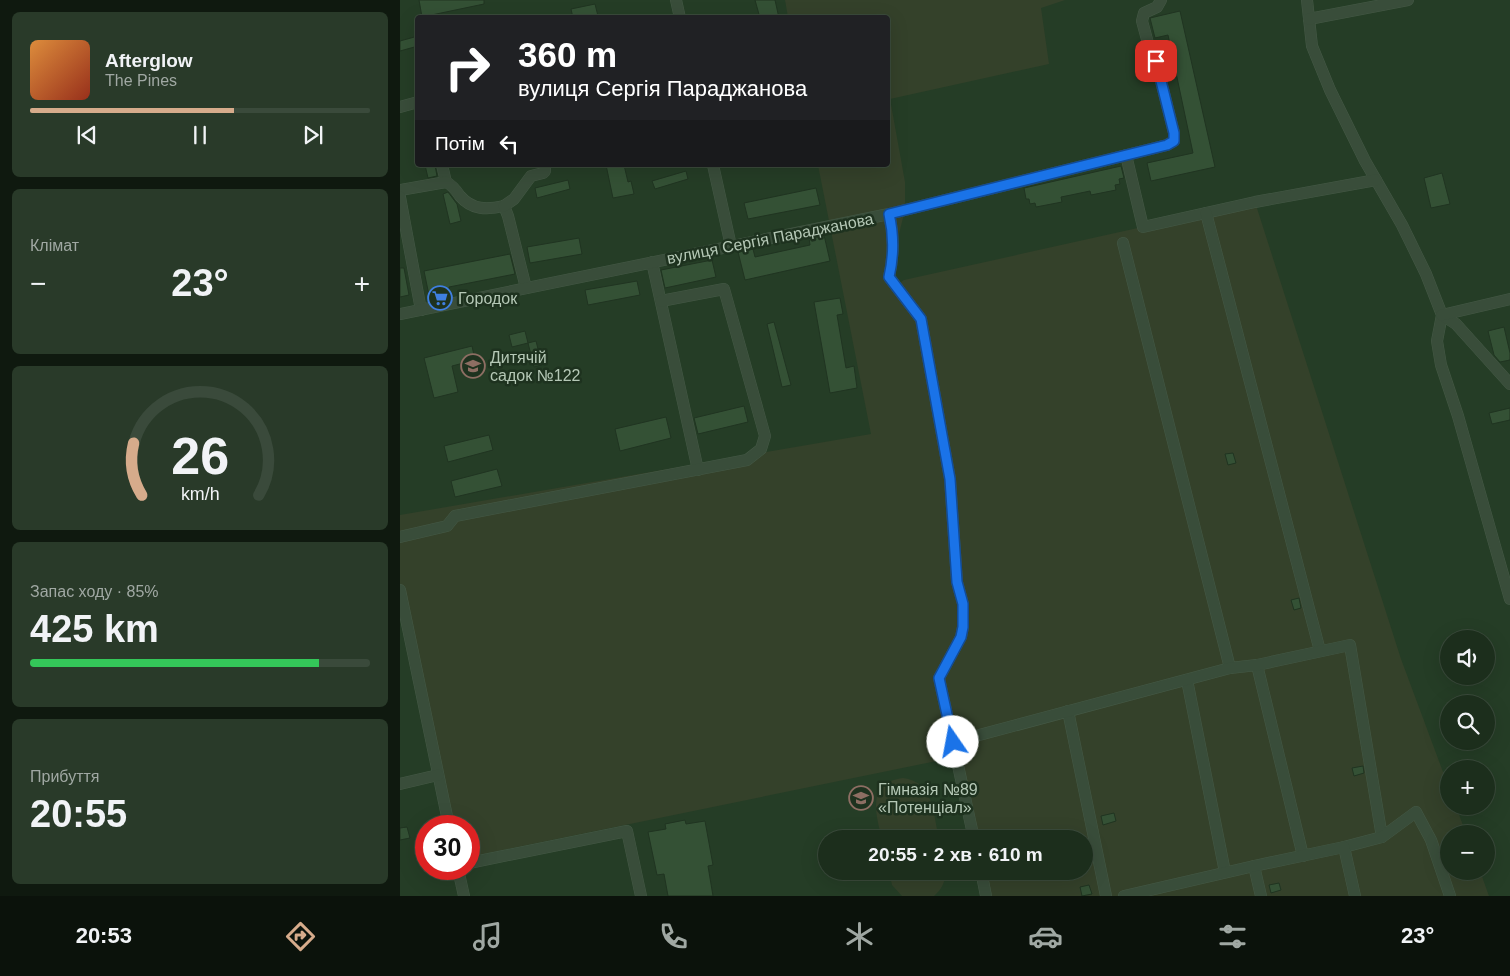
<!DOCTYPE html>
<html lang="uk">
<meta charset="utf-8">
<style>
body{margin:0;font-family:Arial,sans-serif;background:#293a29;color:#f1f3f6;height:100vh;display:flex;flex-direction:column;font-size:19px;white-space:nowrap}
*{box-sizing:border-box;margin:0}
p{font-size:16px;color:#a0a8a3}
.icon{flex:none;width:28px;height:28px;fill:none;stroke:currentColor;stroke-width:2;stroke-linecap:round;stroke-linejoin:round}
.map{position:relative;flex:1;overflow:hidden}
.details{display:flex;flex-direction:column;gap:12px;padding:12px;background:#0f190f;width:400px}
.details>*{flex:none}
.top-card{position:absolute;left:15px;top:15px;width:475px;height:152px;border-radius:5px;box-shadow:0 5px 20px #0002,0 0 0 1px #3a4a3b;background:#202124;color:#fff;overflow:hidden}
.buttons{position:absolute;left:1040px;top:630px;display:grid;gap:10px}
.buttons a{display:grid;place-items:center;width:55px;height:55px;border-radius:50%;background:#1c2e1c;box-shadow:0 5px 20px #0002,0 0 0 1px #3a4a3b;font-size:25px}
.speed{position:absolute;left:15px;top:815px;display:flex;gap:10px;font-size:25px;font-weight:700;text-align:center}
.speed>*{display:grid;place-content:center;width:65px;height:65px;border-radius:50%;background:#1c2e1c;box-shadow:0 5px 20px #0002,0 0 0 1px #3a4a3b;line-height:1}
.speed .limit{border:8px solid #d22;background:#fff;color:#111}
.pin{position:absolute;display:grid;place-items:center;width:42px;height:42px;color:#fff;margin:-21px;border-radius:10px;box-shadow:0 2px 8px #0006}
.me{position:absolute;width:55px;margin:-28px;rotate:348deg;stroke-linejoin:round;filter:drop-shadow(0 0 4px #0008)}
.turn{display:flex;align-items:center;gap:18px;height:105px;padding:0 20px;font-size:22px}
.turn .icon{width:65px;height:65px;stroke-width:2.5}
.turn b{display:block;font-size:35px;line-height:42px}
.then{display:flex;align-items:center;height:48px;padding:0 20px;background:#0003;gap:10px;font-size:19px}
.big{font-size:38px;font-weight:600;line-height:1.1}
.details .widget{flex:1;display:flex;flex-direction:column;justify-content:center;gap:8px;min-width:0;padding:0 18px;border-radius:8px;background:#293a29}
.details .dial{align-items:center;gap:0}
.dial svg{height:130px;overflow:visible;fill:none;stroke:#3a4a3b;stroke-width:7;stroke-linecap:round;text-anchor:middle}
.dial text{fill:#f1f3f6;stroke:none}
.song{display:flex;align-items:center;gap:15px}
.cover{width:60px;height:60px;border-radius:8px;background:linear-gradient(135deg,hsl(30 70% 55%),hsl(10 70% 35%))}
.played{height:5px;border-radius:2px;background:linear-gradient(90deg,#d6ab8b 60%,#3a4a3b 60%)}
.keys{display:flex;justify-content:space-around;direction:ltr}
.heat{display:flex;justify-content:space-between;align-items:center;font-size:28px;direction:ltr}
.charge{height:8px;border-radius:4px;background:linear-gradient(90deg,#34c759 85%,#3a4a3b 0)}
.trip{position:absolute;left:418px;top:830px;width:275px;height:50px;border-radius:25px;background:#1c2e1c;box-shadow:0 5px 20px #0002,0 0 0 1px #3a4a3b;font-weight:600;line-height:50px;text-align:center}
.dock{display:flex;height:80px;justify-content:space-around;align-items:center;background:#0b120b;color:#a0a8a3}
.dock .icon{width:35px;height:35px}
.dock .on{color:#d6ab8b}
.dock b{font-size:22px;color:#f1f3f6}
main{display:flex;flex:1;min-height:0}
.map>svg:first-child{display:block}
</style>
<main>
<section class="details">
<div class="widget">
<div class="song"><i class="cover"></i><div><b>Afterglow</b><p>The Pines</p></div></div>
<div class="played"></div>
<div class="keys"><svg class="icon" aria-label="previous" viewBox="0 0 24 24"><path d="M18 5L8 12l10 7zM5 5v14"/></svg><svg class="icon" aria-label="pause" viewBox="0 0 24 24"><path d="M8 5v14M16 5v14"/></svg><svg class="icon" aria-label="next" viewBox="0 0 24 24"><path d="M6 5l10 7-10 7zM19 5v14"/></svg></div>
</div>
<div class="widget"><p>Клімат</p>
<div class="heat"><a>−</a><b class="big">23°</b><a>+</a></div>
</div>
<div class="widget dial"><svg viewBox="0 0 100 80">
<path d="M14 69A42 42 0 1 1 86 69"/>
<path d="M14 69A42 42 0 0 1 9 37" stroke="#d6ab8b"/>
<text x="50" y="56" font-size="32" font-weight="700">26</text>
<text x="50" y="72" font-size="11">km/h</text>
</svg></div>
<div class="widget"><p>Запас ходу · 85%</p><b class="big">425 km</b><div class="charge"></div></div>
<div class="widget"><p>Прибуття</p><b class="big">20:55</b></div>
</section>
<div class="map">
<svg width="1110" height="896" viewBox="0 0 1110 896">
<rect width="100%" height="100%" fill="#253d26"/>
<g fill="#34412a">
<polygon points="385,0 665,0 641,8 649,64 490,99 505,182 505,210 492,262 495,286 504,280 855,202 1001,659 1049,788 1049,806 1056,806 1066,834 1049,834 1049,871 1080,871 1089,896 586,896 581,871 684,871 684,839 574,839 556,757 69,857 69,826 49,826 0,590 0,515 471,434 418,165 488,165 488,18 388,17"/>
<path d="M503,778C534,782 533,813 539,839H482C476,813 466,783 503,778Z"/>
<path d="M489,871H546C545,882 542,889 534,896H502L492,885Z"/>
</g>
<g fill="#345135" stroke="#203421">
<polygon points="19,0 84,0 84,4 22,17"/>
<polygon points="355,0 375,0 379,18 360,18"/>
<polygon points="195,4 198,16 173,18 171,9"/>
<polygon points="780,11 815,167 751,181 747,163 793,153 768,35 755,38 750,18"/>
<polygon points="18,36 18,46 0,51 0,41"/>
<polygon points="25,165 35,165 37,176 28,178"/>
<polygon points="206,165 224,165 228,182 231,181 234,194 213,198"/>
<polygon points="721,166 724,178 719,179 720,184 715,185 716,190 691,195 690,191 671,195 661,197 662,202 636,207 635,203 630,204 629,199 626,199 624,188"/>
<polygon points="286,171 288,179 255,189 252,181"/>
<polygon points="1042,173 1050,204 1031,208 1024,178"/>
<polygon points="168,180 170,189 137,198 135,188"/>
<polygon points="416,188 420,205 348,219 344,203"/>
<polygon points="48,192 57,204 61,221 50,224 43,194"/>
<polygon points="424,235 430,261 345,280 338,252 353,249 355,257 410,245 409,238"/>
<polygon points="179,238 182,254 130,263 127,247"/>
<polygon points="110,254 115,274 49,287 50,296 30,300 24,271"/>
<polygon points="312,260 316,277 265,288 261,270"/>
<polygon points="0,268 4,268 9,295 0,297"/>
<polygon points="237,281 240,295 188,305 185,290"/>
<polygon points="440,298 443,314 437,315 446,368 454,366 457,388 430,393 414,302"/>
<polygon points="374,322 391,385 382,387 367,324"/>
<polygon points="1104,327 1110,353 1110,360 1100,362 1094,355 1088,331"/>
<polygon points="125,331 128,343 112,347 109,335"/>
<polygon points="136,341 142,365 134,367 128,343"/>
<polygon points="72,346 75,360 52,366 58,392 34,398 24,358"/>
<polygon points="344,406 348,422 298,434 294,418"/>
<polygon points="1110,408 1110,420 1092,424 1089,413"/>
<polygon points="266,417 271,438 220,451 215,429"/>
<polygon points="89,435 93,450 48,462 44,446"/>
<polygon points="833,453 836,463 828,465 825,454"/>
<polygon points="97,469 102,486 55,497 51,481"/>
<polygon points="899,598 901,608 894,610 891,600"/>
<polygon points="963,766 964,773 954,776 952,768"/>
<polygon points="714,813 716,821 703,825 701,816"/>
<polygon points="285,820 286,824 305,821 313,865 308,866 313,896 268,896 264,874 257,875 248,832 266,829 265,824"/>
<polygon points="7,827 10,838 0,840 0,828"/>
<polygon points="879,883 881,890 871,893 869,885"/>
<polygon points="689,885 692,894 682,896 680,887"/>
</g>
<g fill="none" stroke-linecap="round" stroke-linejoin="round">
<g stroke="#455946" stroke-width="12">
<g id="minor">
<polyline points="276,0 280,18"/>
<polyline points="907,0 912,46 930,90 965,161 1002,225 1026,274 1042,315 1037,341 1041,365 1058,416 1110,599"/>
<polyline points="909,19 1008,0"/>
<polyline points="0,107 18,102"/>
<polyline points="726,155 743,227 855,202 976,180"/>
<polyline points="42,165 46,182"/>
<polyline points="313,165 331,246"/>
<path d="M0,190L46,182C52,185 56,190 60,196C72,210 87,210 104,206L108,216L126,288"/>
<polyline points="0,197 21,310"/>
<polyline points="104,206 114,199 131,176 143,173 145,171 145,165"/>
<polyline points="806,213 920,651"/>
<path d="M489,214C494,235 494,255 489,277L521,319L550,479L557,582L563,604V627L561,637L539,678L574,839"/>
<polyline points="723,243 830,668"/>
<polyline points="252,262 298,470"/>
<polyline points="0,314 489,214 767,145 774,141 774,133 756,61 749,47 742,21 744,13 757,7 761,0"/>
<polyline points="1042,315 1056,324 1110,384"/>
<polyline points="1042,315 1110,299"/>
<polyline points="0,537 47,526 55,516 347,460 361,449 365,436 324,289 261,301"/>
<polyline points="0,590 49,826"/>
<polyline points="857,665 903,856"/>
<polyline points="787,680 825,872"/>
<polyline points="668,711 706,896"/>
<polyline points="553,742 830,668 857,665 950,645 982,837"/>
<polyline points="0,784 38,775"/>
<polyline points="944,847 982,837 1016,812 1031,840 1050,896"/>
<polyline points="69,863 227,831 241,896"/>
<polyline points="854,866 861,896"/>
<polyline points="58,869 64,896"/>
<polyline points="581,871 586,896"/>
<polyline points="724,896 854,866 944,847 955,896"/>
</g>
</g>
<use href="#minor" stroke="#394d3a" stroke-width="11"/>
</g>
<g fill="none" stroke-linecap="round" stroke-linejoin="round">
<g stroke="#114b97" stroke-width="12">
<path id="route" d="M553,742L539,678L561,637L563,627V604L557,582L550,479L521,319L489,277C494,255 494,235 489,214L767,145L774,141V133L756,61"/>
</g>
<use href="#route" stroke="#1a73e8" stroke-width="9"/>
</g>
<defs>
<g id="supermarket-ring" transform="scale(1.25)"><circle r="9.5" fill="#1e321f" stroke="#3f7fe0" stroke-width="1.5"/><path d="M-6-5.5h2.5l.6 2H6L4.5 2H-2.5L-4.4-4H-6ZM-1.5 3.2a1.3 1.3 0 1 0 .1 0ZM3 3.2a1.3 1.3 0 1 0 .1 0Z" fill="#3f7fe0"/></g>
<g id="school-ring" transform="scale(1.25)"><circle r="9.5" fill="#1e321f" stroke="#8d6e63" stroke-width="1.5"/><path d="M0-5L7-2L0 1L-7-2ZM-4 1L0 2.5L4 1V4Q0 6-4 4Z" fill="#8d6e63"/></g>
</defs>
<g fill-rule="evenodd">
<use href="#supermarket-ring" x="40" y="298"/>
<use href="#school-ring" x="73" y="366"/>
<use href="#school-ring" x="461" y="798"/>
</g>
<g text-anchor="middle" stroke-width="5" stroke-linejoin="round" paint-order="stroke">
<g font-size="16" fill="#b5c8b6" stroke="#1e321f">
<text transform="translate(370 238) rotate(-11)" y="6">вулиця Сергія Параджанова</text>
</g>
<g font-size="16" fill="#b5c8b6" stroke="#1e321f" text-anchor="start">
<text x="58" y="304">Городок</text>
<text x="90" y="363">Дитячій<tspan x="90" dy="18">садок №122</tspan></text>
<text x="478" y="795">Гімназія №89<tspan x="478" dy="18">«Потенціал»</tspan></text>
</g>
</g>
</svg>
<div class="buttons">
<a><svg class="icon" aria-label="sound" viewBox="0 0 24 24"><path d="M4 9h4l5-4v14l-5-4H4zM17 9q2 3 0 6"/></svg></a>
<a><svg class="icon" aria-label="search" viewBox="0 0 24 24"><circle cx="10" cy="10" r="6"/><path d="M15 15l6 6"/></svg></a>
<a>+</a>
<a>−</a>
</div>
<div class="speed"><div class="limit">30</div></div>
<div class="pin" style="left:756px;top:61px;background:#d93025"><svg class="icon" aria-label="arrive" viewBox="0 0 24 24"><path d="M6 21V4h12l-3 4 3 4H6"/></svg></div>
<svg class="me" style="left:553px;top:742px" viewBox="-20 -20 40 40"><circle r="19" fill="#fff"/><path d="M0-13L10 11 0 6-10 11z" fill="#1a73e8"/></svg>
<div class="trip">20:55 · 2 хв · 610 m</div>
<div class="top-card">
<div class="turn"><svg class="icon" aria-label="right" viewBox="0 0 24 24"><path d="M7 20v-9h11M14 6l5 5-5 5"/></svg><div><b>360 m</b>вулиця Сергія Параджанова</div></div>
<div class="then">Потім<svg class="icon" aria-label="left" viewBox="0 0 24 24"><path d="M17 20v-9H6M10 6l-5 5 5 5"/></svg></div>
</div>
</div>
</main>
<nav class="dock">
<b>20:53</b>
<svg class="icon on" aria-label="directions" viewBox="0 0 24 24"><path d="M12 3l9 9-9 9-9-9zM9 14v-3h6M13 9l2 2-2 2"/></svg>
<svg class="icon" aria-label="music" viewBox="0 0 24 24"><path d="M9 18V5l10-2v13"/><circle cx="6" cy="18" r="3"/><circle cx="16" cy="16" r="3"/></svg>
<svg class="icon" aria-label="phone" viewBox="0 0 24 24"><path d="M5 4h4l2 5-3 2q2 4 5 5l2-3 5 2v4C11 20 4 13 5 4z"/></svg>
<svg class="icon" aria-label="climate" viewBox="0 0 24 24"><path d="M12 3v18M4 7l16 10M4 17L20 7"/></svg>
<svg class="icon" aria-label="car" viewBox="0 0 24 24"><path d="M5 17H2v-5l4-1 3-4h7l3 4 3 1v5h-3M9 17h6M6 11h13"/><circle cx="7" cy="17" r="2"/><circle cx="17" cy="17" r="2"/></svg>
<svg class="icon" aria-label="filters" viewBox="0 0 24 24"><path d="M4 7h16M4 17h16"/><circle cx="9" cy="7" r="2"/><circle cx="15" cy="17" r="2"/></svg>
<b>23°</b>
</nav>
